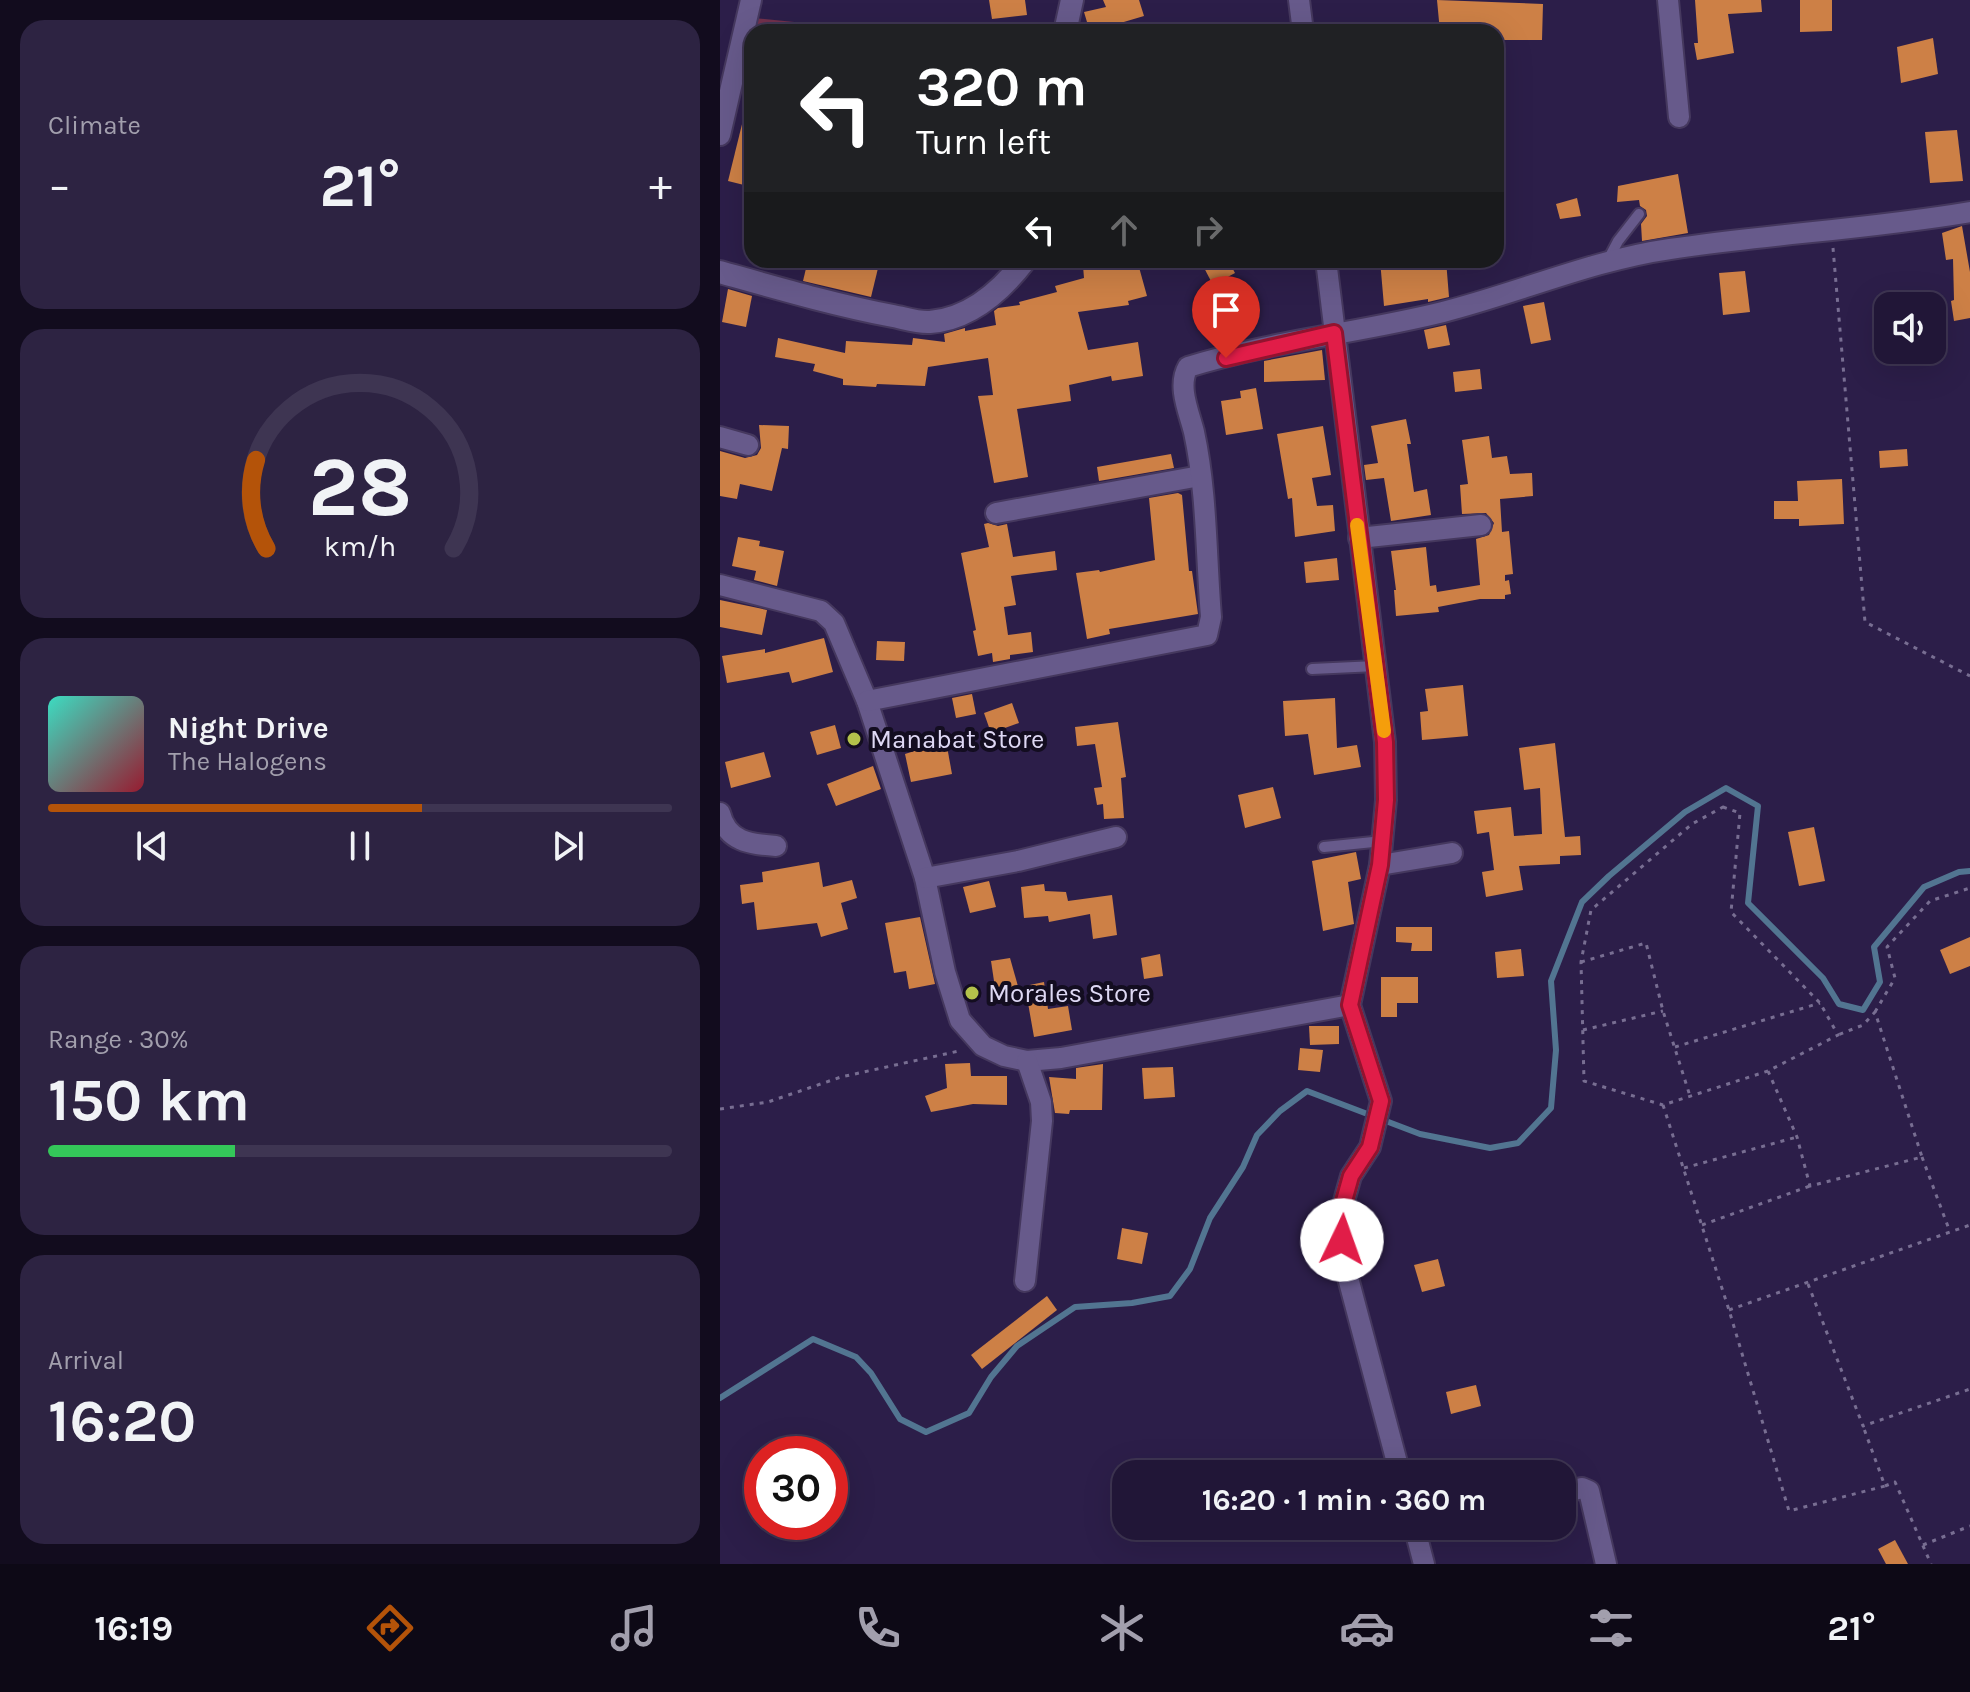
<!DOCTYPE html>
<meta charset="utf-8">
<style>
body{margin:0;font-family:Karla,sans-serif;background:#2d2342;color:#f1f3f6;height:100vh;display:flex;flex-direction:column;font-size:30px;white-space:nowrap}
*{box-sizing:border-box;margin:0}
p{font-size:26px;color:#a29fad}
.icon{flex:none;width:44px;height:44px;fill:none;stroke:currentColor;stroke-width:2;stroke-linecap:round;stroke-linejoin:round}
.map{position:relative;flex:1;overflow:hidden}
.side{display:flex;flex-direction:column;gap:20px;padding:20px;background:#120c1e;width:720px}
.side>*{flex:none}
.hud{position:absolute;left:24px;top:24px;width:760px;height:244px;border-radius:24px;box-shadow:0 8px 32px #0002,0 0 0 2px #3e3552;background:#202124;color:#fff;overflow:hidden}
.tools{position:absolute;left:1154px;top:292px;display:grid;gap:16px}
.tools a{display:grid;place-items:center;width:72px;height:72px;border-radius:16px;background:#211637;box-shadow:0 8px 32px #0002,0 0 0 2px #3e3552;font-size:40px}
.speed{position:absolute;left:24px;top:1436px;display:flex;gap:16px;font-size:40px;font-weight:700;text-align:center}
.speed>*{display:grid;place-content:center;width:104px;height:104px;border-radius:50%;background:#211637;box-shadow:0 8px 32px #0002,0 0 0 2px #3e3552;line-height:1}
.speed .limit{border:12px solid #d22;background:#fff;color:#111}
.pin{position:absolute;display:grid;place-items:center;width:68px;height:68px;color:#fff;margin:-82px -34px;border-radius:50% 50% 50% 0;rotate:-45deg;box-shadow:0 0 8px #0007}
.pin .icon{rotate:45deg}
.me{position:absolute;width:88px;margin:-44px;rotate:3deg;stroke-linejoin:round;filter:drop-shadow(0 0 6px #0008)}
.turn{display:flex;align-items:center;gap:28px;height:168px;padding:0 40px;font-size:36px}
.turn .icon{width:104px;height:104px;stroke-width:2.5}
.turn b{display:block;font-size:56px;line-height:68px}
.lanes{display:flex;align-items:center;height:76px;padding:0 40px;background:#0003;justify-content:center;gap:40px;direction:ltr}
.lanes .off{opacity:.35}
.big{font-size:60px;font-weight:700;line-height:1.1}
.side .tile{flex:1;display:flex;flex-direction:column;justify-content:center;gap:12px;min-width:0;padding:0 28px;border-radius:24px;background:#2d2342}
.side .dial{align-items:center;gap:0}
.dial svg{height:208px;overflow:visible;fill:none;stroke:#3e3552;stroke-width:7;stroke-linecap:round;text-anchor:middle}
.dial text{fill:#f1f3f6;stroke:none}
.song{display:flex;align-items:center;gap:24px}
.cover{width:96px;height:96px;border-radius:12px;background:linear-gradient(135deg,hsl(170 70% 55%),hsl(350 70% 35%))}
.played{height:8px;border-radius:4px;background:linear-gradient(90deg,#b45309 60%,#3e3552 60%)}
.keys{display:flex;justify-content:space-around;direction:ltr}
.heat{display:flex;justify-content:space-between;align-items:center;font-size:44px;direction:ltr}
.charge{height:12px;border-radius:6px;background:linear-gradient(90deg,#34c759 30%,#3e3552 0)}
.trip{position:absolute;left:392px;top:1460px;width:464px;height:80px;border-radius:24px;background:#211637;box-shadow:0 8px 32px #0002,0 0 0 2px #3e3552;font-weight:700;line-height:80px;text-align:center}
.dock{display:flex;height:128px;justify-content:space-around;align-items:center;background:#0d0916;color:#a29fad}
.dock .icon{width:56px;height:56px}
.dock .on{color:#b45309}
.dock b{font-size:36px;color:#f1f3f6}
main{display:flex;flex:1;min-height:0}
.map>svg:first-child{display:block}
</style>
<main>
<section class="side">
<div class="tile"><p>Climate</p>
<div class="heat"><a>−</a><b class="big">21°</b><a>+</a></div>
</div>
<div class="tile dial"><svg viewBox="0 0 100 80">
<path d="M14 69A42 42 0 1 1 86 69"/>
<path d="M14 69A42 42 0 0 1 10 35" stroke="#b45309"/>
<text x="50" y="56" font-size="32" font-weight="700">28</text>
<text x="50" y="72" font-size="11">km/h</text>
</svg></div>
<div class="tile">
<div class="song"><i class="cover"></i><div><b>Night Drive</b><p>The Halogens</p></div></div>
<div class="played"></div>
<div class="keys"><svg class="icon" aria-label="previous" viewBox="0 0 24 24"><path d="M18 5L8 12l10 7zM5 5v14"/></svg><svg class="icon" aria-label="pause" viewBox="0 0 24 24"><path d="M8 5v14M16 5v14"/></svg><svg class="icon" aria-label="next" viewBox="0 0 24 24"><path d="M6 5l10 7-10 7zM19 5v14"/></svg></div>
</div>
<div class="tile"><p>Range · 30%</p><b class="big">150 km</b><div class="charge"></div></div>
<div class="tile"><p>Arrival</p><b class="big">16:20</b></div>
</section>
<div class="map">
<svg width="1250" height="1564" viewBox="0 0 1250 1564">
<rect width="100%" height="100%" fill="#2c1e49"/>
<polygon fill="#72304c" points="34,18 144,29 144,32 32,32 32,82 23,81"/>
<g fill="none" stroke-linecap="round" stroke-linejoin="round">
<polyline stroke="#527591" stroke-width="6" points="0,1398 93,1339 136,1357 151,1373 180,1419 206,1432 249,1413 271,1377 297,1346 355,1307 412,1303 450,1296 470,1269 490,1218 523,1167 537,1135 560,1111 587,1091 700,1134 770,1148 798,1143 831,1108 836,1050 831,981 862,902 889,876 965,812 1006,788 1038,806 1028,903 1103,978 1119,1004 1143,1010 1160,982 1154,947 1204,887 1239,872 1250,871"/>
</g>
<g fill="#cd8046">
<polygon points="269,0 305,0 307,15 272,19"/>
<polygon points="383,0 419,0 424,16 370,32 364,12 386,7"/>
<polygon points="717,0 823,4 822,40 776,40 776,32 720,32"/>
<polygon points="975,0 1041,0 1042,12 1008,14 1014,53 977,60 974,43 978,43"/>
<polygon points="1080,0 1112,0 1112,31 1080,32"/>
<polygon points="1213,38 1218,74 1181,83 1177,47"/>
<polygon points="26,108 32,109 32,187 8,181"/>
<polygon points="1237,130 1243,181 1210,183 1205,132"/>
<polygon points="958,174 968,233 922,241 921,224 927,216 926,210 920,206 919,200 897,202 898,186"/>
<polygon points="857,198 861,216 840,219 836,204"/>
<polygon points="1242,226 1250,272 1250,318 1234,321 1231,301 1234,300 1233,259 1226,260 1222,233"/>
<polygon points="88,260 160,260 151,297 83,281"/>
<polygon points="417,260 427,296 408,301 409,305 358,312 368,350 418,342 423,376 392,381 391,376 349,385 351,401 297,409 308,477 274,483 258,396 273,395 268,358 208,367 205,386 157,384 156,387 123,385 123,379 93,371 95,364 55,357 58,338 125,353 126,341 192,345 193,338 225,342 224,334 245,328 245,331 276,325 274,311 278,308 300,305 299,302 337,292 335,286 364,278 363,266"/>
<polygon points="480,260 508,260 515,273 493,285"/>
<polygon points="660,260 726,260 729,297 708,302 708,299 664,306"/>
<polygon points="1025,271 1030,312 1003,315 999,273"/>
<polygon points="8,289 32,296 26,327 2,322"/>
<polygon points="824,302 831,340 811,344 803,306"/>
<polygon points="726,325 730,345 708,349 704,330"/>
<polygon points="602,350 605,380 544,382 544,361"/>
<polygon points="760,369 762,389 735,392 733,372"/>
<polygon points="536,388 543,429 506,435 501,401 521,398 520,391"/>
<polygon points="686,419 691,444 687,444 694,492 707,489 711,515 671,521 664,478 646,480 644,465 658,463 651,426"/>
<polygon points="39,425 69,426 68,449 62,448 52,491 20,484 17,499 0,496 0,451 25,458 37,455 41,448"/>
<polygon points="603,426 611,475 592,478 597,506 613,505 615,531 575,537 572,498 568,499 557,434"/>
<polygon points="769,436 772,458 787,456 790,474 812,473 813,496 780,499 782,532 789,531 793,574 785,575 785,581 789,580 791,594 785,595 785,599 760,599 718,607 719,612 676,616 674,590 676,590 671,551 706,547 710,586 716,585 717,592 760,585 756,539 769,535 774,523 766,513 742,514 740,485 748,484 742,440"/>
<polygon points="1187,449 1188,466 1160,468 1159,451"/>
<polygon points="451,454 454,468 379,481 377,467"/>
<polygon points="1122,479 1124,524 1079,526 1079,519 1054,519 1054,501 1078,501 1077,481"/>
<polygon points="458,493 462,495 469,571 472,571 478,614 389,629 390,634 367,639 356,573 379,570 380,572 435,560 429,498"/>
<polygon points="268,523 278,526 287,524 293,557 335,551 337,570 291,576 296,605 284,607 288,635 311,632 313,652 290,655 290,659 273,662 272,653 258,656 253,631 256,630 241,553 269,547 264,524"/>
<polygon points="18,537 40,541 39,546 64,551 57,586 34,580 36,571 12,566"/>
<polygon points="617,558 619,580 586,583 584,562"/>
<polygon points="0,600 47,610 42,635 0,627"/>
<polygon points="104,638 113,672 72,683 69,672 7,683 2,656 45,649 45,653"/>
<polygon points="157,641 185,642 184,661 156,660"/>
<polygon points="743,685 748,736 702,740 700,712 708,711 705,689"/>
<polygon points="252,694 256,714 236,718 232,698"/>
<polygon points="615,698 617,748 637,745 641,767 594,775 588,734 565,736 563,701"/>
<polygon points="292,703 299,723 271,733 264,713"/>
<polygon points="398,722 406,777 401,778 404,818 384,819 383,804 377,805 374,788 382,787 375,744 357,746 355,727"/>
<polygon points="115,725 121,748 97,755 90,732"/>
<polygon points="226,741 232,774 191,782 185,754"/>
<polygon points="835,743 845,837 860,836 861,855 840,856 840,864 799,866 803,890 766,897 762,872 774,870 769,832 757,834 754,811 791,807 794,836 822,834 820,788 804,790 799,748"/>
<polygon points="44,752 51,777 11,788 5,762"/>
<polygon points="153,766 161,789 116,806 107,784"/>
<polygon points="553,787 561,818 525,828 518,795"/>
<polygon points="1094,827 1105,881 1079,886 1068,832"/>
<polygon points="636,852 641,879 628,882 634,924 603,931 592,861"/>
<polygon points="99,862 103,887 132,880 137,898 121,903 128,929 101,937 97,923 37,930 34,902 22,904 20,885 43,882 42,872"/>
<polygon points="269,881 276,907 250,913 243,887"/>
<polygon points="324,884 325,891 346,892 348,901 392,895 397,935 373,939 370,914 329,922 328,916 304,918 301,887"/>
<polygon points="200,917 215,984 189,989 186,971 174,973 165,923"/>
<polygon points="676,927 712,927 712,951 691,951 692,943 676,942"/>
<polygon points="1250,937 1250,966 1230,974 1220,950"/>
<polygon points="801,949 804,976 777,978 775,952"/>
<polygon points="440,954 443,976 424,979 421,958"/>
<polygon points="290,958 301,997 277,1001 271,961"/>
<polygon points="661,977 698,977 698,1003 677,1003 677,1017 661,1017"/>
<polygon points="324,982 328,1009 348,1006 352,1030 314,1037 305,986"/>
<polygon points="589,1026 619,1026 619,1044 590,1045"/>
<polygon points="580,1048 603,1050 600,1072 578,1070"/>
<polygon points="250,1063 251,1076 287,1076 287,1105 253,1104 211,1112 205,1096 227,1088 225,1064"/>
<polygon points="383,1064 382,1110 350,1110 349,1114 335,1113 329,1077 356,1079 356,1068"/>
<polygon points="453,1067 455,1097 424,1099 422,1068"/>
<polygon points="402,1228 428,1233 422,1264 397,1259"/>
<polygon points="718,1259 725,1286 702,1292 694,1265"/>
<polygon points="327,1296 337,1310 262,1369 251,1355"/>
<polygon points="756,1385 761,1406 731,1414 726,1392"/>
<polygon points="1175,1540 1188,1564 1166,1564 1158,1549"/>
</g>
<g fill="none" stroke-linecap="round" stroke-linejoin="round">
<g stroke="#45385e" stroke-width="14">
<g id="service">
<polyline points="887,262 898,241 919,214"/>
<polyline points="592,669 656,666"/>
<polyline points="604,847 663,841"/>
</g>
</g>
<g stroke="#45385e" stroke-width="24">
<g id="minor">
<polyline points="579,0 583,32"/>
<polyline points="948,0 959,117"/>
<polyline points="0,135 31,0"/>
<polyline points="606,260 665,742 666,800 660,865 630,1005 661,1101 650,1147 631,1176 622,1208 622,1240 627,1274 680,1474"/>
<polyline points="0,437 28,445"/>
<polyline points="276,513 480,476"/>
<polyline points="639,538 761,525"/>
<polyline points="0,585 101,611 114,623 147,701 205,878 225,972 240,1020 263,1046 284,1056 307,1061 341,1058 630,1005"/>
<path d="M147,701L487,635L491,617C486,556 487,492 474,432C469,412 457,386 468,367C551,341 639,333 723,312C798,293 873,260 950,249C1050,234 1150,229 1250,212"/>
<path d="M0,813C7,842 30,844 56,846"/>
<polyline points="660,865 732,853"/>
<polyline points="205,878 298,861 396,837"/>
<polyline points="305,1281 322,1121 321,1102 307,1061"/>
<polyline points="842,1493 862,1488 869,1491 886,1564"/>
<polyline points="694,1526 704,1564"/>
</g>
</g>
<g stroke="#45385e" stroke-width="26">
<g id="tertiary">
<polyline points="345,32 352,0"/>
<path d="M0,272C57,288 115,305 173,316C184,318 198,323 210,322C250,319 282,290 305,260"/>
</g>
</g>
<g stroke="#786e92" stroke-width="3" stroke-dasharray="4 6" stroke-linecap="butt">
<polyline points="1113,248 1145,622 1250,676"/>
<polygon points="1003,807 1020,813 1011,912 1100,1003 1118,1035 1048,1071 943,1105 864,1081 861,962 871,910 972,824"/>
<polyline points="861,962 926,943 943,1011 970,1096"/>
<polyline points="1155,1012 1175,978 1167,947 1210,901 1250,888"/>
<polyline points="863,1030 943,1011"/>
<polyline points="955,1047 1100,1003"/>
<polyline points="1048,1071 1077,1137 1090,1186 1202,1157 1155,1012 1143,1025 1118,1035"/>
<polyline points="943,1105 1009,1310 1069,1511 1165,1486 1143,1426"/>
<polyline points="0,1109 48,1102 121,1077 239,1051"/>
<polyline points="1202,1157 1230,1232"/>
<polyline points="964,1168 1077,1137"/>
<polyline points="982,1225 1090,1186"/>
<polyline points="1088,1284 1143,1426 1250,1389"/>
<polyline points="1009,1310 1250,1225"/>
<polyline points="1165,1486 1175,1482 1211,1564"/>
<polyline points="1203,1545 1250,1526"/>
</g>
<use href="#service" stroke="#675a8b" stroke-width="10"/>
<use href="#minor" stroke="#675a8b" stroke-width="20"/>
<use href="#tertiary" stroke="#675a8b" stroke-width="22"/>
</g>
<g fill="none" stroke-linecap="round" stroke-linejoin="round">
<g stroke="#92132f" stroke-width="20">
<polyline id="route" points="506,358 614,333 665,742 666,800 660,865 630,1005 661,1101 650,1147 631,1176 622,1208 622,1240"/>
</g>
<use href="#route" stroke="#e11d48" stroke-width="14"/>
<polyline stroke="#f59e0b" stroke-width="14" points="637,525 664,731"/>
</g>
<g fill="#b3c24b" stroke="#130d20" stroke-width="3">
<circle cx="134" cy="739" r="8"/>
<circle cx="252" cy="993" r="8"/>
</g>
<g text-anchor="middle" stroke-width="8" stroke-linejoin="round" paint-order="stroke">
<g font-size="26" fill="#ded8f4" stroke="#130d20" text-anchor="start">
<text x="150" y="748">Manabat Store</text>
<text x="268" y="1002">Morales Store</text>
</g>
</g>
</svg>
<div class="tools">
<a><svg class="icon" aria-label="sound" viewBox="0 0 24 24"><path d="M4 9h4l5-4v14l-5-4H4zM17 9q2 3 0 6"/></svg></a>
</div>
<div class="speed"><div class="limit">30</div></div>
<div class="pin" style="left:506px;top:358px;background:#d93025"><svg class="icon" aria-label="arrive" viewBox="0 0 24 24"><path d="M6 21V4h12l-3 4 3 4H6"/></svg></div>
<svg class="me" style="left:622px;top:1240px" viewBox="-20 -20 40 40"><circle r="19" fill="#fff"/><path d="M0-13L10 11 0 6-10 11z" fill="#e11d48"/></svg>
<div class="trip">16:20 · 1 min · 360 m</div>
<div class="hud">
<div class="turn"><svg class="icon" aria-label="left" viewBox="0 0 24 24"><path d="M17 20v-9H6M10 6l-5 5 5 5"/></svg><div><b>320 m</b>Turn left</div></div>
<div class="lanes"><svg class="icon" aria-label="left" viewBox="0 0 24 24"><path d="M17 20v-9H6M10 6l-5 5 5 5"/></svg><svg class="icon off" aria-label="ahead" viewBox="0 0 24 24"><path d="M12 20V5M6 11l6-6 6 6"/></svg><svg class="icon off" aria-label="right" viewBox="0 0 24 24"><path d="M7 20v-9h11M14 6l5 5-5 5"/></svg></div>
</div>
</div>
</main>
<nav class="dock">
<b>16:19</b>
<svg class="icon on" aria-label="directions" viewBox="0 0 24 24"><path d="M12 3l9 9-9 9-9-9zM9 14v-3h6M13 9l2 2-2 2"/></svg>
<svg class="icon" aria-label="music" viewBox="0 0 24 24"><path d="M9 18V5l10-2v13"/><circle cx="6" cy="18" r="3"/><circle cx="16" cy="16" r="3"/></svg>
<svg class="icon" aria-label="phone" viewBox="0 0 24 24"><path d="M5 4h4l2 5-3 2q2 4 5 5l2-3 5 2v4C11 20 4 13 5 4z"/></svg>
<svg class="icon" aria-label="climate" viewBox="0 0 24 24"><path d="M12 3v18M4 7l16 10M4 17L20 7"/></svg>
<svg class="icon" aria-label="car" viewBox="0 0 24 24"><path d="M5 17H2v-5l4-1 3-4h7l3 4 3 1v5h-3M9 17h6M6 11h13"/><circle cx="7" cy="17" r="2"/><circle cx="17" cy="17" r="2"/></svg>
<svg class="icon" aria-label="filters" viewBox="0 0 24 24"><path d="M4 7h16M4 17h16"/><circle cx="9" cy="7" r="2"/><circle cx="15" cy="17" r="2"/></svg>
<b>21°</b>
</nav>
